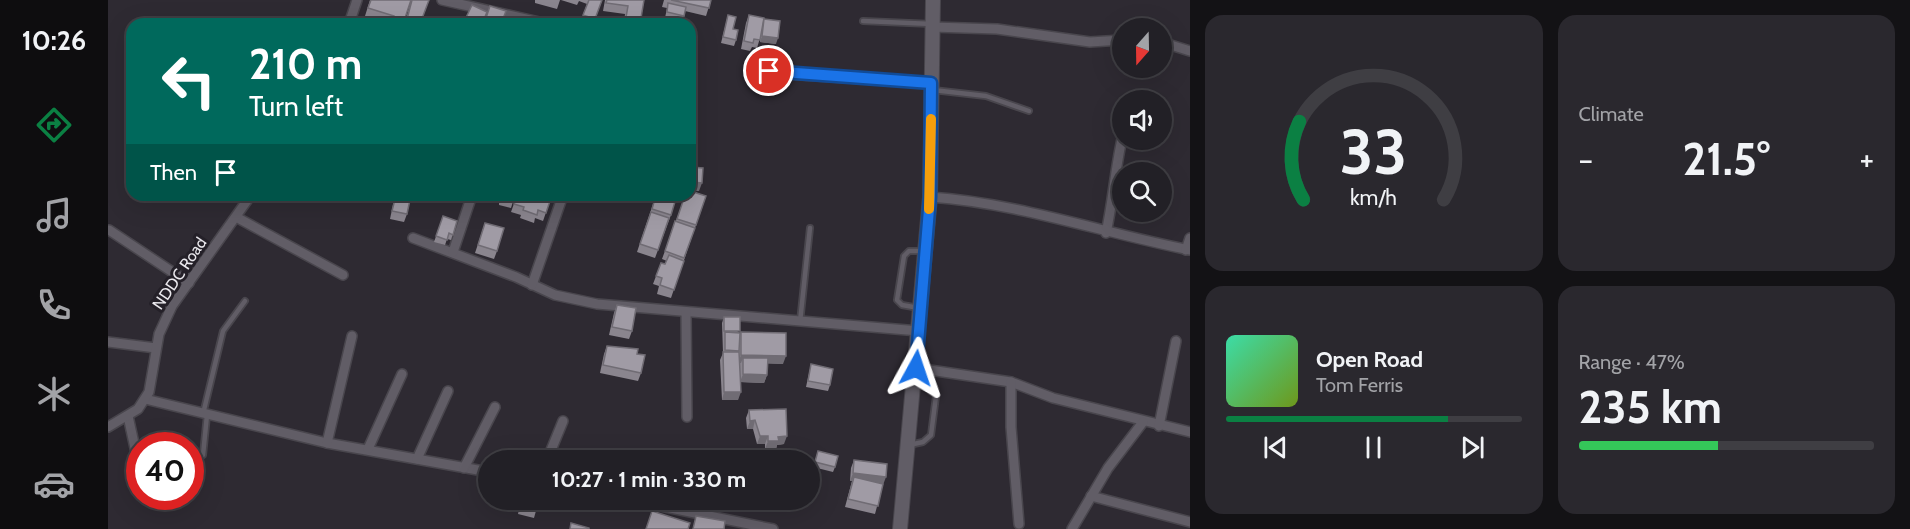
<!DOCTYPE html>
<meta charset="utf-8">
<style>
body{margin:0;font-family:Cabin,sans-serif;background:#2a282e;color:#f1f3f6;height:100vh;display:flex;flex-direction:column;font-size:22px;white-space:nowrap}
*{box-sizing:border-box;margin:0}
p{font-size:20px;color:#a2a3a7}
.icon{flex:none;width:33px;height:33px;fill:none;stroke:currentColor;stroke-width:2;stroke-linecap:round;stroke-linejoin:round}
.map{position:relative;flex:1;overflow:hidden}
.drawer{display:flex;flex-direction:column;gap:15px;padding:15px;background:#131215;width:720px}
.drawer>*{flex:none}
.top-card{position:absolute;left:18px;top:18px;width:570px;height:183px;border-radius:18px;box-shadow:0 6px 24px #0002,0 0 0 2px #3f3e43;background:#00695c;color:#fff;overflow:hidden}
.needle{width:39px;rotate:200deg}
.tools{position:absolute;left:1004px;top:18px;display:grid;gap:12px}
.tools a{display:grid;place-items:center;width:60px;height:60px;border-radius:50%;background:#222026;box-shadow:0 6px 24px #0002,0 0 0 2px #3f3e43;font-size:30px}
.speed{position:absolute;left:18px;top:432px;display:flex;gap:12px;font-size:30px;font-weight:700;text-align:center}
.speed>*{display:grid;place-content:center;width:78px;height:78px;border-radius:50%;background:#222026;box-shadow:0 6px 24px #0002,0 0 0 2px #3f3e43;line-height:1}
.speed .limit{border:9px solid #d22;background:#fff;color:#111}
.pin{position:absolute;display:grid;place-items:center;width:51px;height:51px;color:#fff;margin:-26px;border:3px solid #fff;border-radius:50%;box-shadow:0 2px 6px #0007}
.me{position:absolute;width:66px;margin:-33px;rotate:5deg;stroke-linejoin:round;filter:drop-shadow(0 0 4px #0008)}
.turn{display:flex;align-items:center;gap:21px;height:126px;padding:0 24px;font-size:27px}
.turn .icon{width:78px;height:78px;stroke-width:2.5}
.turn b{display:block;font-size:42px;line-height:51px}
.then{display:flex;align-items:center;height:57px;padding:0 24px;background:#0003;gap:12px;font-size:22px}
.big{font-size:45px;font-weight:700;line-height:1.1}
.drawer .tile{flex:1;display:flex;flex-direction:column;justify-content:center;gap:9px;min-width:0;padding:0 21px;border-radius:18px;background:#2a282e}
.drawer .dial{align-items:center;gap:0}
.dial svg{height:156px;overflow:visible;fill:none;stroke:#3f3e43;stroke-width:7;stroke-linecap:round;text-anchor:middle}
.dial text{fill:#f1f3f6;stroke:none}
.song{display:flex;align-items:center;gap:18px}
.cover{width:72px;height:72px;border-radius:9px;background:linear-gradient(135deg,hsl(160 70% 55%),hsl(80 70% 35%))}
.played{height:6px;border-radius:3px;background:linear-gradient(90deg,#0b8043 75%,#3f3e43 75%)}
.keys{display:flex;justify-content:space-around;direction:ltr}
.heat{display:flex;justify-content:space-between;align-items:center;font-size:33px;direction:ltr}
.charge{height:9px;border-radius:4px;background:linear-gradient(90deg,#34c759 47%,#3f3e43 0)}
.drawer .tiles{flex:1;display:grid;gap:15px;grid-template-columns:repeat(2,1fr)}
.trip{position:absolute;left:370px;top:450px;width:342px;height:60px;border-radius:30px;background:#222026;box-shadow:0 6px 24px #0002,0 0 0 2px #3f3e43;font-weight:700;line-height:60px;text-align:center}
main{display:flex;flex:1;min-height:0}
.tabs{display:flex;flex-direction:column;width:108px;justify-content:space-around;align-items:center;background:#0e0d0f;color:#a2a3a7}
.tabs .icon{width:42px;height:42px}
.tabs .active{color:#0b8043}
.tabs b{font-size:27px;color:#f1f3f6}
.map>svg:first-child{display:block}
</style>
<main>
<nav class="tabs">
<b>10:26</b>
<svg class="icon active" aria-label="directions" viewBox="0 0 24 24"><path d="M12 3l9 9-9 9-9-9zM9 14v-3h6M13 9l2 2-2 2"/></svg>
<svg class="icon" aria-label="music" viewBox="0 0 24 24"><path d="M9 18V5l10-2v13"/><circle cx="6" cy="18" r="3"/><circle cx="16" cy="16" r="3"/></svg>
<svg class="icon" aria-label="phone" viewBox="0 0 24 24"><path d="M5 4h4l2 5-3 2q2 4 5 5l2-3 5 2v4C11 20 4 13 5 4z"/></svg>
<svg class="icon" aria-label="climate" viewBox="0 0 24 24"><path d="M12 3v18M4 7l16 10M4 17L20 7"/></svg>
<svg class="icon" aria-label="car" viewBox="0 0 24 24"><path d="M5 17H2v-5l4-1 3-4h7l3 4 3 1v5h-3M9 17h6M6 11h13"/><circle cx="7" cy="17" r="2"/><circle cx="17" cy="17" r="2"/></svg>
</nav>
<div class="map">
<svg width="1082" height="529" viewBox="0 0 1082 529">
<rect width="100%" height="100%" fill="#2e2a32"/>
<g fill="none" stroke-linecap="round" stroke-linejoin="round">
<g stroke="#49464d" stroke-width="8">
<g id="lane">
<polyline points="755,21 824,24"/>
<polyline points="825,90 878,96 921,111"/>
<polyline points="811,308 794,305 789,300 796,256 801,251 815,251"/>
<polyline points="692,322 702,228"/>
<polyline points="95,414 115,331 137,301"/>
<polyline points="801,445 815,442 823,435 828,396 824,384 808,376"/>
<polyline points="88,458 95,455 99,415"/>
</g>
</g>
<g stroke="#49464d" stroke-width="12">
<g id="street">
<polyline points="334,0 440,24"/>
<polyline points="241,24 249,0"/>
<polyline points="824,27 889,29 982,42 1014,40"/>
<polyline points="1053,42 1082,51"/>
<polyline points="645,68 677,74 823,83"/>
<path d="M822,197C911,203 995,233 1082,250"/>
<polyline points="128,217 235,275"/>
<polyline points="1,230 81,283"/>
<path d="M998,233C1005,201 1007,170 1014,139"/>
<polyline points="305,238 408,277 447,295 489,304 811,331"/>
<polyline points="1078,250 1082,238"/>
<polyline points="345,252 364,195"/>
<polyline points="424,285 455,195"/>
<polyline points="578,312 579,417"/>
<polyline points="0,342 48,348"/>
<polyline points="808,368 903,382 945,398 1082,432"/>
<polyline points="903,382 903,427 911,524"/>
<polyline points="37,399 219,443 381,472"/>
<polyline points="20,416 32,471"/>
<polyline points="1051,426 1068,341"/>
<polyline points="0,427 30,409 41,392 51,334 64,306 143,195"/>
<polyline points="219,443 244,336"/>
<polyline points="260,449 294,374"/>
<polyline points="309,459 340,391"/>
<polyline points="439,460 455,421"/>
<polyline points="356,468 387,407"/>
<polyline points="37,496 37,497"/>
<polyline points="983,496 1082,522"/>
<polyline points="523,500 665,529"/>
<polyline points="964,529 1000,468 1035,422"/>
</g>
</g>
<g stroke="#49464d" stroke-width="16">
<polyline id="secondary" points="792,529 822,197 825,0"/>
</g>
<use href="#lane" stroke="#615d66" stroke-width="4.5"/>
<use href="#street" stroke="#615d66" stroke-width="9"/>
<use href="#secondary" stroke="#615d66" stroke-width="14"/>
</g>
<g fill="#8a858e">
<polygon points="262,0 303,0 295,24 264,24 266,19 257,16"/>
<polygon points="303,0 321,0 312,24 297,24"/>
<polygon points="427,0 452,0 449,9 427,3"/>
<polygon points="453,0 494,0 485,24 472,23 479,4 471,1 469,5"/>
<polygon points="497,0 536,0 532,24 516,24 517,14 495,11"/>
<polygon points="556,0 603,0 598,16 577,11 574,21 557,18 559,8 554,7"/>
<polygon points="620,15 625,29 628,40 626,46 613,43"/>
<polygon points="641,15 656,19 668,44 652,42 652,38 649,48 644,47 642,51 633,49 638,23"/>
<polygon points="582,167 591,191 584,191 598,196 563,298 549,294 551,286 545,284 553,263 557,264 559,261 554,259 577,196 571,195 582,195"/>
<polygon points="287,195 303,195 299,214 296,222 282,219"/>
<polygon points="341,195 359,195 357,201 340,196"/>
<polygon points="384,195 407,195 403,208 391,205 391,200 383,198"/>
<polygon points="409,195 443,198 435,221 427,218 426,223 412,218 413,215 403,212"/>
<polygon points="480,195 498,195 496,202 479,197"/>
<polygon points="548,195 563,215 547,258 529,252"/>
<polygon points="335,216 349,221 343,240 339,239 337,245 326,242"/>
<polygon points="377,223 389,251 386,259 367,253"/>
<polygon points="509,305 524,331 521,339 501,335 506,313"/>
<polygon points="616,317 632,334 631,337 633,332 675,364 659,363 659,375 656,383 632,382 630,400 614,400 612,360 615,353 614,323"/>
<polygon points="499,346 533,373 530,381 492,373 496,354"/>
<polygon points="703,364 722,385 720,391 698,387"/>
<polygon points="641,410 676,444 669,445 668,449 657,449 657,444 649,444 645,429 639,429 638,418"/>
<polygon points="710,451 727,467 725,472 705,467"/>
<polygon points="746,460 775,484 767,514 737,507 744,481 742,481 743,468"/>
<polygon points="413,500 431,500 426,518 410,514"/>
</g>
<g fill="#706c74">
<polygon points="654,36 670,38 668,44 652,42"/>
<polygon points="586,182 594,183 591,191 585,191 583,196 571,195 582,195 582,188"/>
<polygon points="633,355 678,356 675,364 635,363 635,358 633,363 630,363"/>
<polygon points="635,374 659,375 656,383 632,382"/>
<polygon points="616,392 633,392 630,400 614,400"/>
<polygon points="647,420 645,429 639,429 642,421"/>
<polygon points="652,436 660,436 657,444 649,444"/>
<polygon points="679,436 676,444 669,445 668,449 657,449 660,441 670,437"/>
<polygon points="745,473 778,477 775,485 746,477 744,481 742,481"/>
</g>
<g fill="#a09ba5" stroke="#706c74" stroke-width="1.5">
<polygon points="263,0 303,0 295,24 284,22 286,16 260,8"/>
<polygon points="304,0 321,0 312,24 298,23"/>
<polygon points="481,0 494,0 487,19 475,15"/>
<polygon points="499,0 536,0 532,24 517,23 520,6 498,3"/>
<polygon points="563,0 603,0 601,8"/>
<polygon points="560,3 578,7 576,16 559,12"/>
<polygon points="364,5 379,12 374,24 355,24"/>
<polygon points="382,6 398,11 393,24 376,24"/>
<polygon points="620,15 628,17 625,29 630,30 628,40 615,37"/>
<polygon points="641,15 656,18 652,40 646,39 645,43 636,41"/>
<polygon points="267,17 283,24 264,24"/>
<polygon points="656,19 672,21 670,38 654,36"/>
<polygon points="582,167 595,168 594,183 586,182 586,188 582,188"/>
<polygon points="582,191 598,196 588,225 569,219 577,195 582,195"/>
<polygon points="288,195 303,195 299,214 284,211"/>
<polygon points="394,195 407,195 406,200 394,197"/>
<polygon points="409,195 433,195 443,198 438,213 430,210 429,215 415,210 416,207 406,204"/>
<polygon points="548,195 569,195 563,215 544,209"/>
<polygon points="543,212 561,218 550,250 532,244"/>
<polygon points="335,216 349,221 345,235 341,233 339,240 328,236"/>
<polygon points="567,221 587,228 576,258 557,251"/>
<polygon points="377,223 396,228 389,251 370,245"/>
<polygon points="561,255 576,261 566,290 552,285 554,278 548,276 553,263 557,264"/>
<polygon points="509,305 528,308 524,331 504,327"/>
<rect x="616" y="317" width="16" height="14"/>
<polygon points="617,332 632,333 631,351 617,350"/>
<polygon points="633,332 678,333 678,356 633,355"/>
<polygon points="499,346 530,349 529,354 537,355 533,373 495,365"/>
<polygon points="615,352 631,352 633,392 616,392"/>
<polygon points="635,358 660,358 659,375 635,374"/>
<polygon points="703,364 725,369 722,385 700,381"/>
<polygon points="678,409 679,436 670,437 671,441 660,441 660,436 652,436 647,420 642,421 641,410"/>
<polygon points="710,451 730,456 727,467 707,462"/>
<polygon points="746,460 779,464 778,477 745,473"/>
<polygon points="746,477 775,484 770,506 740,499"/>
<polygon points="414,500 431,500 429,510 413,506"/>
<polygon points="544,511 582,523 580,529 538,529"/>
<polygon points="588,516 617,521 616,529 585,529"/>
<polygon points="463,523 481,528 481,529 462,529"/>
</g>
<g fill="none" stroke-linecap="round" stroke-linejoin="round">
<g stroke="#114b97" stroke-width="15">
<polyline id="route" points="661,71 823,83 822,197 808,368"/>
</g>
<use href="#route" stroke="#1a73e8" stroke-width="10"/>
<polyline stroke="#f59e0b" stroke-width="10" points="821,209 823,119"/>
</g>
<g text-anchor="middle" stroke-width="6" stroke-linejoin="round" paint-order="stroke">
<g font-size="16" fill="#eae8ed" stroke="#242028">
<text transform="translate(71 273) rotate(-56)" y="6">NDDC Road</text>
</g>
</g>
</svg>
<div class="tools">
<a><svg class="needle" viewBox="-14 -14 28 28"><path d="M0-13l5 13h-10z" fill="#e53935"/><path d="M0 13l5-13h-10z" fill="#a2a3a7"/></svg></a>
<a><svg class="icon" aria-label="sound" viewBox="0 0 24 24"><path d="M4 9h4l5-4v14l-5-4H4zM17 9q2 3 0 6"/></svg></a>
<a><svg class="icon" aria-label="search" viewBox="0 0 24 24"><circle cx="10" cy="10" r="6"/><path d="M15 15l6 6"/></svg></a>
</div>
<div class="speed"><div class="limit">40</div></div>
<div class="pin" style="left:661px;top:71px;background:#d93025"><svg class="icon" aria-label="arrive" viewBox="0 0 24 24"><path d="M6 21V4h12l-3 4 3 4H6"/></svg></div>
<svg class="me" style="left:808px;top:368px" viewBox="-20 -20 40 40"><path d="M0-17L14 15 0 8-14 15z" fill="#1a73e8" stroke="#fff" stroke-width="4"/></svg>
<div class="trip">10:27 · 1 min · 330 m</div>
<div class="top-card">
<div class="turn"><svg class="icon" aria-label="left" viewBox="0 0 24 24"><path d="M17 20v-9H6M10 6l-5 5 5 5"/></svg><div><b>210 m</b>Turn left</div></div>
<div class="then">Then<svg class="icon" aria-label="arrive" viewBox="0 0 24 24"><path d="M6 21V4h12l-3 4 3 4H6"/></svg></div>
</div>
</div>
<section class="drawer">
<div class="tiles">
<div class="tile dial"><svg viewBox="0 0 100 80">
<path d="M14 69A42 42 0 1 1 86 69"/>
<path d="M14 69A42 42 0 0 1 12 29" stroke="#0b8043"/>
<text x="50" y="56" font-size="32" font-weight="700">33</text>
<text x="50" y="72" font-size="11">km/h</text>
</svg></div>
<div class="tile"><p>Climate</p>
<div class="heat"><a>−</a><b class="big">21.5°</b><a>+</a></div>
</div>
<div class="tile">
<div class="song"><i class="cover"></i><div><b>Open Road</b><p>Tom Ferris</p></div></div>
<div class="played"></div>
<div class="keys"><svg class="icon" aria-label="previous" viewBox="0 0 24 24"><path d="M18 5L8 12l10 7zM5 5v14"/></svg><svg class="icon" aria-label="pause" viewBox="0 0 24 24"><path d="M8 5v14M16 5v14"/></svg><svg class="icon" aria-label="next" viewBox="0 0 24 24"><path d="M6 5l10 7-10 7zM19 5v14"/></svg></div>
</div>
<div class="tile"><p>Range · 47%</p><b class="big">235 km</b><div class="charge"></div></div>
</div>
</section>
</main>
